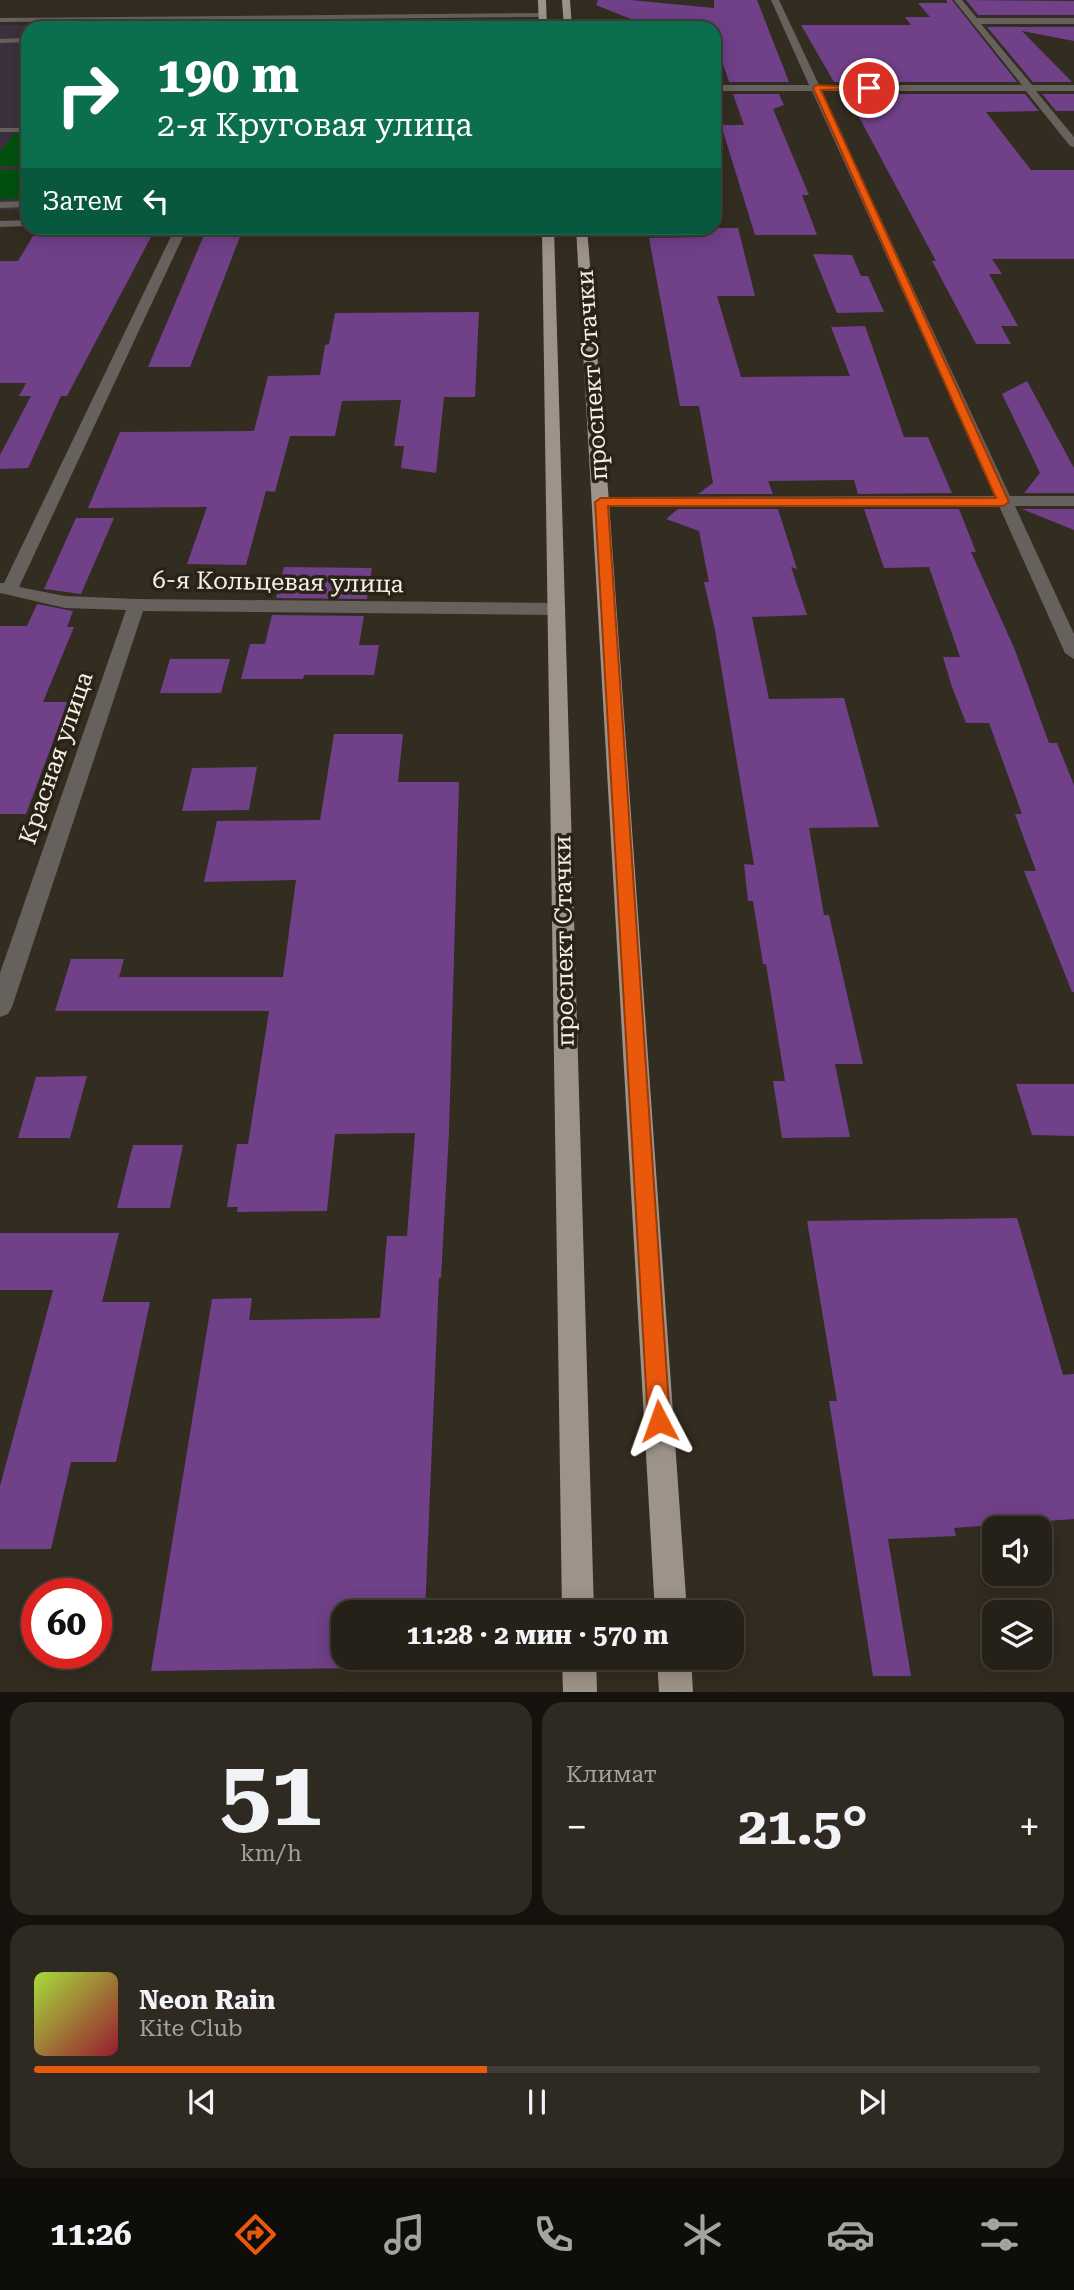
<!DOCTYPE html>
<html lang="ru">
<meta charset="utf-8">
<style>
body{margin:0;font-family:"Roboto Serif",serif;background:#2e2921;color:#f1f3f6;height:100vh;display:flex;flex-direction:column;font-size:26px;white-space:nowrap}
*{box-sizing:border-box;margin:0}
p{font-size:23px;color:#a4a3a2}
.icon{flex:none;width:38px;height:38px;fill:none;stroke:currentColor;stroke-width:2;stroke-linecap:round;stroke-linejoin:round}
.map{position:relative;height:1692px;overflow:hidden}
.details{display:flex;flex-direction:column;gap:10px;padding:10px;background:#15120d;flex:1}
.details>*{flex:none}
.hud{position:absolute;left:21px;top:21px;width:700px;height:214px;border-radius:21px;box-shadow:0 4px 18px #0003,0 0 0 2px #423e37;background:#0b6e4f;color:#fff;overflow:hidden}
.tools{position:absolute;left:982px;top:1516px;display:grid;gap:14px}
.tools a{display:grid;place-items:center;width:70px;height:70px;border-radius:14px;background:#262118;box-shadow:0 4px 18px #0003,0 0 0 2px #423e37;font-size:35px}
.speed{position:absolute;left:21px;top:1578px;display:flex;gap:14px;font-size:35px;font-weight:700;text-align:center}
.speed>*{display:grid;place-content:center;width:91px;height:91px;border-radius:50%;background:#262118;box-shadow:0 4px 18px #0003,0 0 0 2px #423e37;line-height:1}
.speed .limit{border:10px solid #d22;background:#fff;color:#111}
.pin{position:absolute;display:grid;place-items:center;width:60px;height:60px;color:#fff;margin:-30px;border:4px solid #fff;border-radius:50%;box-shadow:0 2px 7px #0007}
.me{position:absolute;width:77px;margin:-38px;rotate:356deg;stroke-linejoin:round;filter:drop-shadow(0 0 5px #0008)}
.turn{display:flex;align-items:center;gap:24px;height:147px;padding:0 21px;font-size:32px}
.turn .icon{width:91px;height:91px;stroke-width:2.5}
.turn b{display:block;font-size:49px;line-height:60px}
.then{display:flex;align-items:center;height:66px;padding:0 21px;background:#0003;gap:14px;font-size:26px}
.big{font-size:52px;font-weight:700;line-height:1.1}
.details .tile{flex:1;display:flex;flex-direction:column;justify-content:center;gap:10px;min-width:0;padding:0 24px;border-radius:21px;background:#2e2921}
.details .dial{align-items:center;gap:0}
.dial b{font-size:91px;line-height:1}
.song{display:flex;align-items:center;gap:21px}
.cover{width:84px;height:84px;border-radius:10px;background:linear-gradient(135deg,hsl(80 70% 55%),hsl(350 70% 35%))}
.played{height:7px;border-radius:4px;background:linear-gradient(90deg,#ea580c 45%,#423e37 45%)}
.keys{display:flex;justify-content:space-around;direction:ltr}
.heat{display:flex;justify-content:space-between;align-items:center;font-size:38px;direction:ltr}
.details .tiles{flex:1;display:grid;gap:10px;grid-template-columns:1fr 1fr}
.tile:last-child{grid-column:span 2}
.trip{position:absolute;left:331px;top:1600px;width:413px;height:70px;border-radius:21px;background:#262118;box-shadow:0 4px 18px #0003,0 0 0 2px #423e37;font-weight:700;line-height:70px;text-align:center}
.dock{display:flex;height:112px;justify-content:space-around;align-items:center;background:#0f0d0a;color:#a4a3a2}
.dock .icon{width:49px;height:49px}
.dock .active{color:#ea580c}
.dock b{font-size:32px;color:#f1f3f6}
.map>svg:first-child{display:block}
</style>
<div class="map">
<svg width="1074" height="1692" viewBox="0 0 1074 1692">
<rect width="100%" height="100%" fill="#332c20"/>
<polygon fill="#3c303e" points="261,24 259,28 28,28 28,210 0,210 0,25"/>
<g fill="#00510e">
<polygon points="14,133 28,133 28,166 0,166 0,153"/>
<polygon points="28,169 28,198 0,199 0,170"/>
</g>
<g fill="#704088">
<polygon points="598,0 630,0 714,8 714,0 757,0 789,82 729,82 721,58 714,58 714,28 653,28 596,5"/>
<polygon points="947,0 952,0 1017,82 834,82 801,25 911,25 905,17 930,17 918,3 947,3"/>
<polygon points="966,0 1074,1 1074,15 978,15"/>
<polygon points="987,27 1074,27 1074,41 1022,31 1072,82 1033,82"/>
<polygon points="733,94 779,94 784,105 773,109 809,195 802,195 817,235 755,235 721,125 744,125"/>
<polygon points="841,94 1025,94 1039,111 986,112 1031,170 1074,170 1074,259 992,259 1002,274 989,274 1018,326 1001,326 1011,344 976,344 932,261 936,261 852,104 845,101"/>
<polygon points="1042,94 1074,94 1074,111 1056,111"/>
<polygon points="703,228 738,228 755,296 717,296 741,377 850,376 831,327 865,326 904,437 928,437 952,493 858,494 854,480 768,481 773,494 698,494 713,483 699,406 680,406 649,238 705,237"/>
<polygon points="241,234 190,367 148,367 204,235"/>
<polygon points="152,235 67,396 61,396 28,468 0,469 0,455 31,396 19,396 26,383 0,383 0,261 18,261 33,236"/>
<polygon points="813,254 852,255 861,276 868,276 884,312 837,313"/>
<polygon points="479,312 475,397 444,397 436,473 401,468 404,446 394,446 401,400 342,401 335,436 290,436 275,492 266,491 246,565 187,564 207,507 88,508 120,432 254,431 268,376 320,375 325,345 329,344 335,313"/>
<polygon points="1027,381 1074,468 1074,493 1024,493 1040,473 1002,394"/>
<polygon points="678,509 778,509 797,569 791,567 807,615 752,617 769,699 844,698 879,827 809,828 824,915 829,915 863,1064 835,1064 850,1137 782,1138 773,1081 785,1081 766,964 763,964 753,901 748,901 744,864 754,865 715,630 704,582 709,582 699,531 666,519"/>
<polygon points="864,509 959,509 976,552 971,552 1015,650 1049,743 1057,743 1074,785 1074,992 1072,992 1024,871 1036,871 1015,814 1022,814 989,723 966,723 952,687 943,657 960,657 929,567 884,568"/>
<polygon points="1022,509 1074,509 1074,530"/>
<polygon points="76,518 114,518 81,594 44,589"/>
<polygon points="284,567 372,568 367,599 276,598"/>
<polygon points="37,604 73,611 67,627 74,627 43,702 68,702 26,814 0,814 0,626 27,626"/>
<polygon points="272,615 364,616 359,645 379,645 374,675 304,675 303,679 241,679 250,644 265,644"/>
<polygon points="170,659 230,659 221,693 160,693"/>
<polygon points="334,734 403,734 398,782 459,782 449,1132 441,1278 439,1278 425,1612 343,1612 343,1657 424,1657 423,1667 151,1671 212,1299 252,1298 249,1320 380,1318 387,1236 407,1236 415,1133 335,1134 327,1211 237,1212 238,1207 227,1207 237,1144 248,1144 269,1011 55,1011 71,959 124,959 119,977 283,977 296,880 204,882 217,821 320,820"/>
<polygon points="257,767 249,810 182,811 192,768"/>
<polygon points="87,1076 70,1138 18,1138 36,1077"/>
<polygon points="1016,1084 1074,1084 1074,1136 1032,1135"/>
<polygon points="133,1145 183,1145 170,1208 117,1208"/>
<polygon points="1017,1218 1063,1375 1074,1374 1074,1519 954,1528 956,1536 888,1539 911,1676 873,1676 829,1401 837,1401 807,1221"/>
<polygon points="0,1233 119,1233 102,1302 150,1302 116,1462 71,1462 51,1549 0,1549 0,1486 53,1290 0,1290"/>
</g>
<g fill="none" stroke-linecap="round" stroke-linejoin="round">
<g fill="#66615c" fill-rule="evenodd">
<polygon points="28,38 28,42 0,43 0,39"/>
<rect x="0" y="128" width="28" height="4"/>
<polygon points="28,201 28,207 0,208 0,202"/>
</g>
<g fill="#66615c" fill-rule="evenodd">
<polygon points="771,0 779,0 819,85 1022,85 954,0 962,0 977,18 1074,18 1074,24 981,24 1032,85 1074,85 1074,91 1036,91 1074,137 1074,147 1070,146 1026,91 821,91 1010,496 1074,496 1074,506 1015,506 1074,634 1074,659 1065,653 999,506 601,507 593,502 601,497 995,496 812,91 714,91 714,85 809,85"/>
<polygon points="546,13 543,17 0,22 0,18"/>
<polygon points="28,220 28,226 0,227 0,221"/>
<polygon points="175,228 187,228 19,587 65,596 136,599 557,603 566,609 557,615 143,611 12,1007 8,1014 0,1017 0,973 126,610 65,608 9,595 0,593 0,583 4,583"/>
</g>
<g fill="#9e9389" fill-rule="evenodd">
<polygon points="538,0 546,0 547,28 539,28"/>
<polygon points="562,0 570,0 572,28 564,28"/>
<polygon points="542,228 554,228 594,1612 562,1612"/>
<polygon points="576,228 587,228 609,502 687,1612 655,1612"/>
<polygon points="562,1657 596,1657 597,1692 563,1692"/>
<polygon points="657,1657 691,1657 693,1692 659,1692"/>
</g>
</g>
<polygon fill="#ea580c" stroke="#983908" stroke-width="2" points="816,85 873,88 821,90 1009,502 1003,506 608,506 670,1421 667,1429 659,1432 651,1429 648,1421 595,502 601,498 996,498 813,88"/>
<g text-anchor="middle" stroke-width="7" stroke-linejoin="round" paint-order="stroke">
<g font-size="24" fill="#f4f0e8" stroke="#292316">
<text transform="translate(592 375) rotate(-94)" y="8">проспект Стачки</text>
<text transform="translate(278 582) rotate(1)" y="8">6-я Кольцевая улица</text>
<text transform="translate(56 758) rotate(-71)" y="8">Красная улица</text>
<text transform="translate(564 941) rotate(-91)" y="8">проспект Стачки</text>
</g>
</g>
</svg>
<div class="tools">
<a><svg class="icon" aria-label="sound" viewBox="0 0 24 24"><path d="M4 9h4l5-4v14l-5-4H4zM17 9q2 3 0 6"/></svg></a>
<a><svg class="icon" aria-label="layers" viewBox="0 0 24 24"><path d="M12 4l9 5-9 5-9-5zM3 14l9 5 9-5"/></svg></a>
</div>
<div class="speed"><div class="limit">60</div></div>
<div class="pin" style="left:869px;top:88px;background:#d93025"><svg class="icon" aria-label="arrive" viewBox="0 0 24 24"><path d="M6 21V4h12l-3 4 3 4H6"/></svg></div>
<svg class="me" style="left:659px;top:1421px" viewBox="-20 -20 40 40"><path d="M0-17L14 15 0 8-14 15z" fill="#ea580c" stroke="#fff" stroke-width="4"/></svg>
<div class="trip">11:28 · 2 мин · 570 m</div>
<div class="hud">
<div class="turn"><svg class="icon" aria-label="right" viewBox="0 0 24 24"><path d="M7 20v-9h11M14 6l5 5-5 5"/></svg><div><b>190 m</b>2-я Круговая улица</div></div>
<div class="then">Затем<svg class="icon" aria-label="left" viewBox="0 0 24 24"><path d="M17 20v-9H6M10 6l-5 5 5 5"/></svg></div>
</div>
</div>
<section class="details">
<div class="tiles">
<div class="tile dial"><b>51</b><p>km/h</p></div>
<div class="tile"><p>Климат</p>
<div class="heat"><a>−</a><b class="big">21.5°</b><a>+</a></div>
</div>
<div class="tile">
<div class="song"><i class="cover"></i><div><b>Neon Rain</b><p>Kite Club</p></div></div>
<div class="played"></div>
<div class="keys"><svg class="icon" aria-label="previous" viewBox="0 0 24 24"><path d="M18 5L8 12l10 7zM5 5v14"/></svg><svg class="icon" aria-label="pause" viewBox="0 0 24 24"><path d="M8 5v14M16 5v14"/></svg><svg class="icon" aria-label="next" viewBox="0 0 24 24"><path d="M6 5l10 7-10 7zM19 5v14"/></svg></div>
</div>
</div>
</section>
<nav class="dock">
<b>11:26</b>
<svg class="icon active" aria-label="directions" viewBox="0 0 24 24"><path d="M12 3l9 9-9 9-9-9zM9 14v-3h6M13 9l2 2-2 2"/></svg>
<svg class="icon" aria-label="music" viewBox="0 0 24 24"><path d="M9 18V5l10-2v13"/><circle cx="6" cy="18" r="3"/><circle cx="16" cy="16" r="3"/></svg>
<svg class="icon" aria-label="phone" viewBox="0 0 24 24"><path d="M5 4h4l2 5-3 2q2 4 5 5l2-3 5 2v4C11 20 4 13 5 4z"/></svg>
<svg class="icon" aria-label="climate" viewBox="0 0 24 24"><path d="M12 3v18M4 7l16 10M4 17L20 7"/></svg>
<svg class="icon" aria-label="car" viewBox="0 0 24 24"><path d="M5 17H2v-5l4-1 3-4h7l3 4 3 1v5h-3M9 17h6M6 11h13"/><circle cx="7" cy="17" r="2"/><circle cx="17" cy="17" r="2"/></svg>
<svg class="icon" aria-label="filters" viewBox="0 0 24 24"><path d="M4 7h16M4 17h16"/><circle cx="9" cy="7" r="2"/><circle cx="15" cy="17" r="2"/></svg>
</nav>
